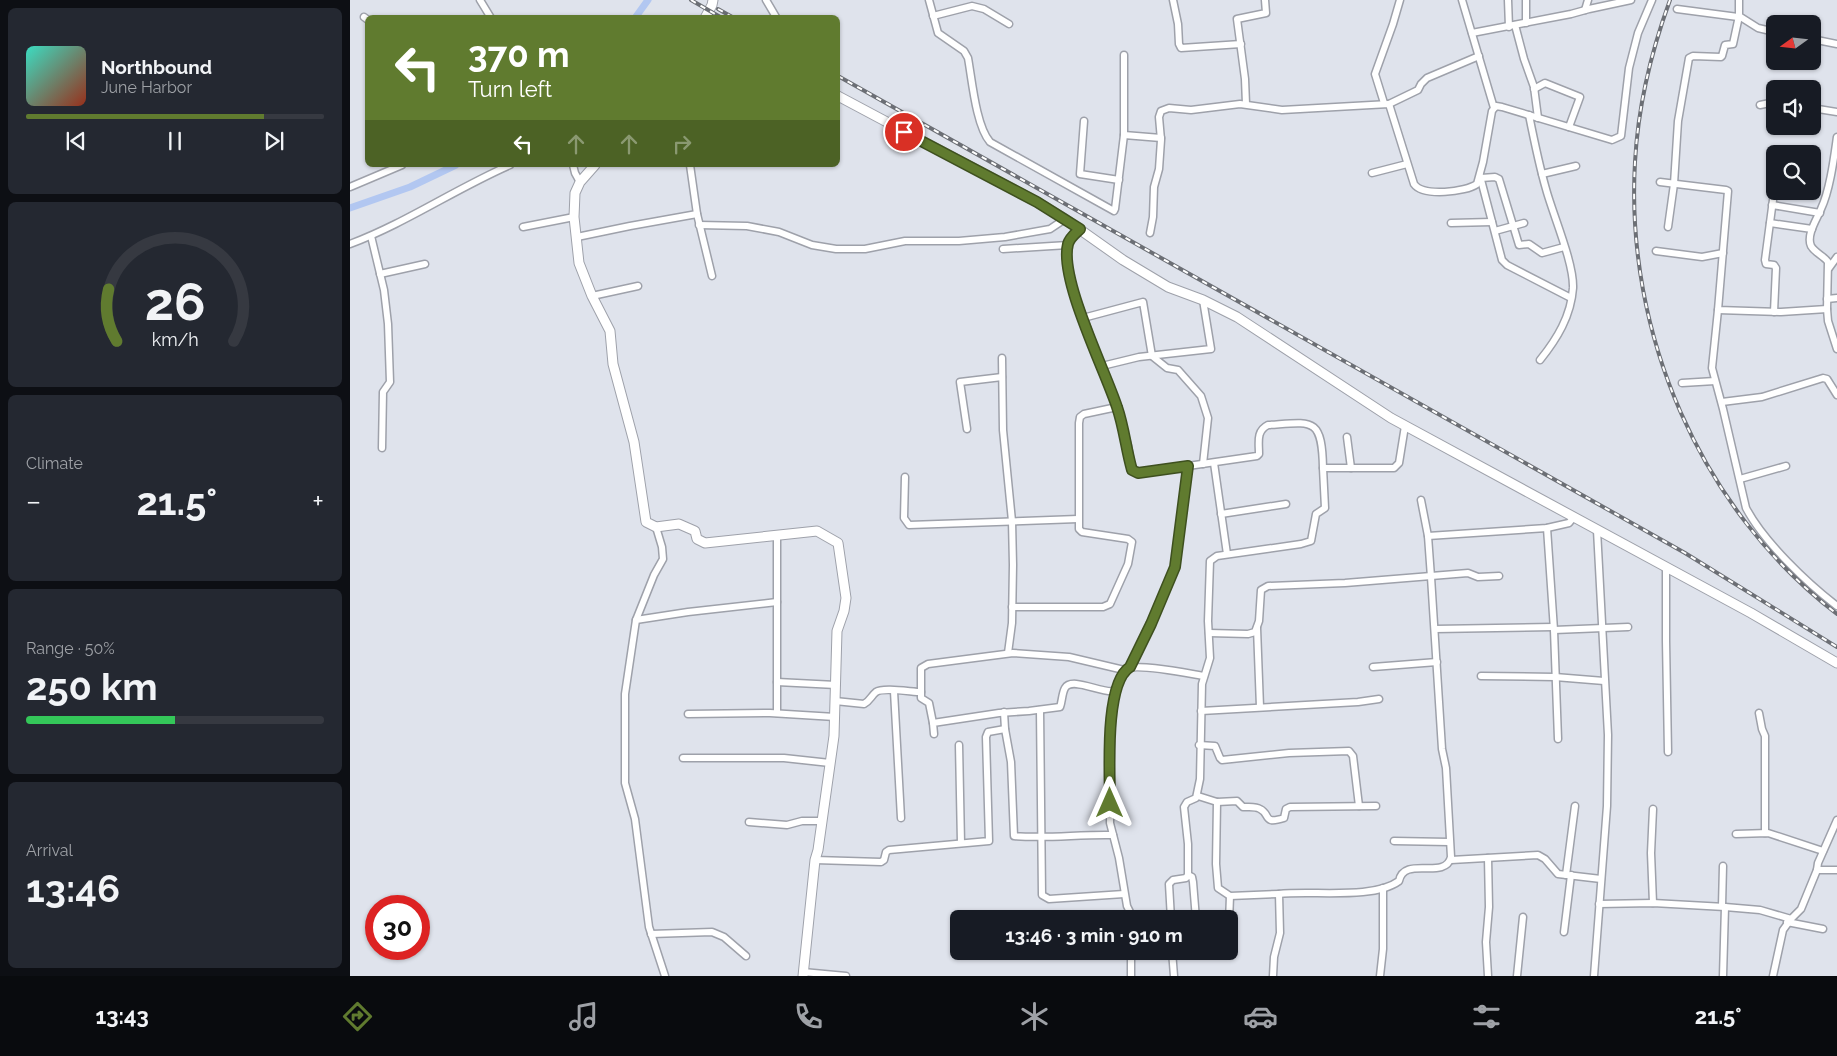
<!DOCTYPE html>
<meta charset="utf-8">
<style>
body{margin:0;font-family:Raleway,sans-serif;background:#242831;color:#f1f3f6;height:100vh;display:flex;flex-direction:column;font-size:19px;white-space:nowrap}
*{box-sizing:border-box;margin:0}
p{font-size:16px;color:#9ea1a6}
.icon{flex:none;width:28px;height:28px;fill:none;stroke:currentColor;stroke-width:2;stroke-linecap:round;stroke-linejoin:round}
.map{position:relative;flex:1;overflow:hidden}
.drawer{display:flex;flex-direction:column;gap:8px;padding:8px;background:#0d0f14;width:350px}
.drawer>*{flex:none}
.top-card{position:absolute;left:15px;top:15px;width:475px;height:152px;border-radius:8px;box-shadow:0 1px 4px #0004;background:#607b2f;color:#fff;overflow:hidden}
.needle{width:32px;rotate:255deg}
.fabs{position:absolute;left:1416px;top:15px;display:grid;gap:10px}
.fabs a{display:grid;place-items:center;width:55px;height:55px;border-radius:8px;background:#171b24;box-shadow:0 1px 4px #0004;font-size:25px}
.speed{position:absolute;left:15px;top:895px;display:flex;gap:10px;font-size:25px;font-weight:700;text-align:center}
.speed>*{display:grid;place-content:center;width:65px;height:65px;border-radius:50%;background:#171b24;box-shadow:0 1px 4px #0004;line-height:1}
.speed .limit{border:8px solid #d22;background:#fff;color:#111}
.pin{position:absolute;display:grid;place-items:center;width:42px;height:42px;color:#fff;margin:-21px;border:2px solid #fff;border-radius:50%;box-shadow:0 1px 5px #0007}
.me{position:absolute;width:55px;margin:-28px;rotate:0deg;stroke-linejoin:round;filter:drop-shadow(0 0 4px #0008)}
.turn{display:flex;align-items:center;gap:18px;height:105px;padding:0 20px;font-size:22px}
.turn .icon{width:65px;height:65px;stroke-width:2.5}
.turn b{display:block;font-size:35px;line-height:42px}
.lanes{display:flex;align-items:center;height:48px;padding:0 20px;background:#0003;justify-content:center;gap:25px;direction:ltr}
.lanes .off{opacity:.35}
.big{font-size:38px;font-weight:700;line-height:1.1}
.drawer .tile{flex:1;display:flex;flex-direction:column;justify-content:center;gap:8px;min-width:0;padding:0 18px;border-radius:8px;background:#242831}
.drawer .dial{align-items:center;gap:0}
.dial svg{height:130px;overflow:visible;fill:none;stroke:#363941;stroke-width:7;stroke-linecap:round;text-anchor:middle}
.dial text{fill:#f1f3f6;stroke:none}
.song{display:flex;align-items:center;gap:15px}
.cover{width:60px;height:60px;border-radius:8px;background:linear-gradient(135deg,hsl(170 70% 55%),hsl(10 70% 35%))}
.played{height:5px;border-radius:2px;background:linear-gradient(90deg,#607b2f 80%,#363941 80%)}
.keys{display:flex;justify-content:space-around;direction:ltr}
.heat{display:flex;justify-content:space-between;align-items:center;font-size:28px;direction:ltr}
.charge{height:8px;border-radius:4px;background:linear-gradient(90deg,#34c759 50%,#363941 0)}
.trip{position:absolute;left:600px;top:910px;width:288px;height:50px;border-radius:8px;background:#171b24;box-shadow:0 1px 4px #0004;font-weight:700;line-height:50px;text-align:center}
.tab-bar{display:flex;height:80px;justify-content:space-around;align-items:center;background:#090b0e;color:#9ea1a6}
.tab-bar .icon{width:35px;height:35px}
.tab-bar .active{color:#607b2f}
.tab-bar b{font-size:22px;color:#f1f3f6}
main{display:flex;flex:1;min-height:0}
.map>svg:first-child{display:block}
</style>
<main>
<section class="drawer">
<div class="tile">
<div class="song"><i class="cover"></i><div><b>Northbound</b><p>June Harbor</p></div></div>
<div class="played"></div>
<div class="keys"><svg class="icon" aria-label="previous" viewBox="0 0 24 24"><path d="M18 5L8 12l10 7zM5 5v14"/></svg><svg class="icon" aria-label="pause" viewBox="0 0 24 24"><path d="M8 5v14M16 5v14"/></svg><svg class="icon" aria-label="next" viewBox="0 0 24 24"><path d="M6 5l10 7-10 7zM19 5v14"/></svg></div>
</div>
<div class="tile dial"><svg viewBox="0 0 100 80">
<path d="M14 69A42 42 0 1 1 86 69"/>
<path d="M14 69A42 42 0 0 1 9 37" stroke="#607b2f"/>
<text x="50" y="56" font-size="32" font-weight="700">26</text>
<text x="50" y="72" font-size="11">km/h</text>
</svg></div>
<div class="tile"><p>Climate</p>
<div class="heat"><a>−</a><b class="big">21.5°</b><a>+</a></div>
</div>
<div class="tile"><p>Range · 50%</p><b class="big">250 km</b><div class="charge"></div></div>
<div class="tile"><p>Arrival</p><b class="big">13:46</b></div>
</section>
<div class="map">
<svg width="1487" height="976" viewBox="0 0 1487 976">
<rect width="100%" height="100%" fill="#dfe3ec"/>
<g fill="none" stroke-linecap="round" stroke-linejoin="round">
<g stroke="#b2c7f1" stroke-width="7">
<polyline points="285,18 298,0"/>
<polyline points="0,208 60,187 106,165"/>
</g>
<g stroke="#9ea1aa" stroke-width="9">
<g id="street">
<polyline points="130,0 141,18"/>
<polyline points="416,0 426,17"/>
<path d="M579,0L588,33L614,51L618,58C622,80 626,126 640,142L764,211L765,209L774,135L811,138"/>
<polyline points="823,0 828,24 829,44 831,48 891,44"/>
<polyline points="1112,0 1144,108"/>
<polyline points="1158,0 1159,27"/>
<polyline points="1176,0 1176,23"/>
<polyline points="1389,0 1389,16 1408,28 1425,32"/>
<polyline points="1327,9 1388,17"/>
<polyline points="1235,10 1238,0"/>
<polyline points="583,16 622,6 634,9 659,24"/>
<polyline points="14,17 18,20"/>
<polyline points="1165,25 1174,59 1184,87 1188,118"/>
<polyline points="1122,33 1221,14 1239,9 1281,0"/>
<polyline points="1462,39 1487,44"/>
<polyline points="1184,89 1195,83 1230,97 1219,127"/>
<polyline points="1034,103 1025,74 1043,24 1050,0"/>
<polyline points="896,104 895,79 887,19 916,13 915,0"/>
<polyline points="1039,104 1068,90 1071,84 1077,78 1129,56"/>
<polyline points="1410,105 1425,102"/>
<polyline points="1462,108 1487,112"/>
<path d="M1179,115C1184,140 1189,165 1196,189C1203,215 1224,263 1223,288C1221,316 1207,339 1190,360"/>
<polyline points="734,121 730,174 769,180"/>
<polyline points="774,135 774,55"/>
<path d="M1487,137C1484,158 1480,190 1471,209C1467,219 1456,235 1461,246C1465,253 1474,256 1478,262L1477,309L1478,321L1487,349"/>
<polyline points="223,165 225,173 230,182"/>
<polyline points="340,165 347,214"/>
<polyline points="1022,173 1057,164"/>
<polyline points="1192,174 1226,166"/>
<polyline points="1130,176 1152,260 1157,265 1221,298"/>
<polyline points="1131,178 1145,177 1149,179 1169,245 1179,244 1192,253 1214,247"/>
<polyline points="1310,182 1376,190 1378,191 1368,310 1431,312 1477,309"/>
<polyline points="0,187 52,165"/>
<polyline points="1422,205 1470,213"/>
<polyline points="1101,223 1142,222"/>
<polyline points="1420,223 1462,229"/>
<polyline points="349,225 397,226 429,232 462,245 486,249 515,249 555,241 609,241 655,237 700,229 715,219"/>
<polyline points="173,227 224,217"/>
<polyline points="1318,227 1324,184 1328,121 1339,58 1343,56 1371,57 1372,56 1375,45 1383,44 1389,16"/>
<path d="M730,229C725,234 720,238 718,244C712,270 730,307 738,330C742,343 745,355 752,366"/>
<polyline points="1145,231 1174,223"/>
<path d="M800,233L803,217L804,187L809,169L811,140L809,117L811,111L819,108L841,110L890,104L932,110L1039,104L1064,184C1073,197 1116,192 1127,184L1133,162L1142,111L1146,106L1152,107L1262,140L1271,136L1279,68L1288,33L1302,0"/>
<polyline points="21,236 34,290 38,324 40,382 33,392 32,448"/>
<polyline points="227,237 280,226 347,214 362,276"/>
<path d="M0,244C56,223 105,189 160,165"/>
<polyline points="653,249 718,245"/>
<polyline points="1306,251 1352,257 1373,253"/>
<polyline points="1479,268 1487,257"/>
<polyline points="30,274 75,264"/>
<polyline points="242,296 288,286"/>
<polyline points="1477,299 1487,298"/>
<path d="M1368,310L1362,368L1373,409L1396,508C1414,542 1457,583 1487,606"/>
<polyline points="1424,312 1426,268 1424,265 1416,264 1415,260 1425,185"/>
<polyline points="733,318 793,302 802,356 817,368 828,370 851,396 858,418 853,464"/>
<polyline points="652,358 653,430 662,521 663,565 662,623 658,653"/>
<polyline points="1332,383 1365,381"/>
<polyline points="1372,402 1412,397 1473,378 1477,379 1487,395"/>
<polyline points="617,429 610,382 652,377"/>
<polyline points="997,437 1001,468"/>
<polyline points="864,463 877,554"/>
<polyline points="838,466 788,473 782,470 778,446 767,407 752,366 789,357 861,349 853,300"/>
<polyline points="555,477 554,518 559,525 728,519"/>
<polyline points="1390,479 1436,466"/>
<polyline points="871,514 936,504"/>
<polyline points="1197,528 1204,630 1208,739"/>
<polyline points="427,535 427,713"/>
<polyline points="1078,536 1197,528 1219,523 1223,518"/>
<polyline points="1316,568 1316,641 1318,752"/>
<polyline points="662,607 753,607 760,604 778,564 782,542 778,539 732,532 729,529 729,423 730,417 734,414 767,407"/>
<polyline points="286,620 304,575 313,559 312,547 306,527"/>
<polyline points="907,628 910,707"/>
<polyline points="1085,629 1203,627"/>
<polyline points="1204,630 1278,627"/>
<polyline points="859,633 898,634 905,632 909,621 911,590 918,586 995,583 1118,573 1128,577 1149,576"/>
<path d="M780,667L801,624L825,567L838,466L907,456L909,454C909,442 906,431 918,425C962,422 972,416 973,468"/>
<polyline points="1023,667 1087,662"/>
<polyline points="1131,676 1205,677 1254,681"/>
<polyline points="427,682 486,685"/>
<polyline points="544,691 551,818"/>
<polyline points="764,691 761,725 760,823 769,858 777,906 781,914 793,919"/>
<path d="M485,701L514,704C520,701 521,696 526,692C533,687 562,692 571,692"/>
<polyline points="690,710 692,895 699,899 774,894"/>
<polyline points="851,711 1008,702 1029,699"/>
<path d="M654,712L655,729L661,762L664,836C697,839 730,834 763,835"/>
<polyline points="1409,713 1412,729 1415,736 1415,833"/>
<polyline points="338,714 420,713 485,717"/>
<polyline points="583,723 579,703 571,698 571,668 578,664 663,653 719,657 774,670"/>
<path d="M584,734L583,723L649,713L679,711L710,707C712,702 712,693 715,688C722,676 752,694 764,691C769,685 770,675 775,670C783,662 841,674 854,676"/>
<polyline points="609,745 611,843"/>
<polyline points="849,745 865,746 870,758 872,760 939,753 999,751 1003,756 1009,806"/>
<polyline points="333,758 434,758 480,763"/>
<path d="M848,796L867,802L887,801L893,807C899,807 906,806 910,809C921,814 912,825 934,818L936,809L940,807L1026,806"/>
<polyline points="867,802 866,864 868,888 880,896 929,894"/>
<polyline points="399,822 437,825 452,821 472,821"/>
<polyline points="1386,834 1418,833 1473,851"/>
<polyline points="1044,841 1099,842"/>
<polyline points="465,860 531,862 534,860 536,852 539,850 639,841 636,737 638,732 655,729"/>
<polyline points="1101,860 1188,855 1195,859 1208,874 1251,879"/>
<polyline points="1467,870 1487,870"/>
<polyline points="838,875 842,877 843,882 846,919"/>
<polyline points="1216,875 1225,806"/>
<polyline points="1303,903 1301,853 1303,809"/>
<polyline points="1249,904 1303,903 1375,907 1410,910 1441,919"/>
<polyline points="1372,906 1373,866"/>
<polyline points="810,919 821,917"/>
<polyline points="821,919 819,884 823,880 836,878 838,875 838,844 834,807 837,802 846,798 850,779 852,684 860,658 858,621 860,561 867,556 951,544 961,541 966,514 975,508 973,468 1044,468 1049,463 1055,426"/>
<polyline points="879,922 880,896"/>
<polyline points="1437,922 1473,929"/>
<polyline points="1214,932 1221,875"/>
<polyline points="301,934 362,932 374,937 396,956"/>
<polyline points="822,951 824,976"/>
<polyline points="453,972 496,976"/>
<polyline points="315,976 299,927 285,819 275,783 275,694 286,620 338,612 427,602"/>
<polyline points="781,976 781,951"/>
<path d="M923,976L924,957L930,933L929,894C961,890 1023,900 1049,881C1054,855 1095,881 1101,857L1096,768L1092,749L1081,577L1078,536L1071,500"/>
<polyline points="1030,976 1033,949 1033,888"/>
<polyline points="1138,976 1136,942 1139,907 1138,858"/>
<polyline points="1167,976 1173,917"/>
<polyline points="1244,976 1257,806 1258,735 1247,530"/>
<polyline points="1373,976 1375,907"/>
<polyline points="1423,976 1433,930 1441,919 1451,909 1467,870 1468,863 1487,820"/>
</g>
</g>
<g stroke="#9ea1aa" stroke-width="11">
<g id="secondary">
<polyline points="355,18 362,5 363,0"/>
<polyline points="488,96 687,202 715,219 773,260 818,287 853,300 887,317 1041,418 1401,613 1487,663"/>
<polyline points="245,165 230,182 225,193 224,217 229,263 242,296 260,331 263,364 284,442 296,522 306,527 329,524 345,531 347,539 355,543 467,531 488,543 496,598 494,611 487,631 484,736 468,850 465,860 453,976"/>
</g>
</g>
<use href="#street" stroke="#fff" stroke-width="6"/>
<use href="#secondary" stroke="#fff" stroke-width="9"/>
<g stroke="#6c6f75" stroke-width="4">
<g id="rail">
<polyline points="341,0 372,18"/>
<path d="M1320,0C1301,52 1288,106 1285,162C1275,333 1350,509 1487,614"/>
<polyline points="368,9 384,18"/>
<polyline points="488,76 1335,553 1487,647"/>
</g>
</g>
<use href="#rail" stroke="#fff" stroke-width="2" stroke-dasharray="5.5" stroke-linecap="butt"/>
</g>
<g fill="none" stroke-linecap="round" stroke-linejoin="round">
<g stroke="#3e501f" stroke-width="12">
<path id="route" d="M554,132L687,202L730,229C725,234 720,237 718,244C709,279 755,370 767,407C774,427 776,449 782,470L788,473L838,466L825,567L801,624L780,667C754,683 760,774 760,803"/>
</g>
<use href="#route" stroke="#607b2f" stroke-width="9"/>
</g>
</svg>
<div class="fabs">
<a><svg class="needle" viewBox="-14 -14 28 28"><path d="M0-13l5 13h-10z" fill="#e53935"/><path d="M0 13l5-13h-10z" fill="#9ea1a6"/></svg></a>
<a><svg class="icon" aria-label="sound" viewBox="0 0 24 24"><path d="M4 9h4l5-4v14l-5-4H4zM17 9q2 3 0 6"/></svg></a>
<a><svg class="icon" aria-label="search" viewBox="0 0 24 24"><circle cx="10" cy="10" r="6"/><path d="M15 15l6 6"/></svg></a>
</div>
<div class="speed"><div class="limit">30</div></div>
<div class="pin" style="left:554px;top:132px;background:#d93025"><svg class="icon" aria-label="arrive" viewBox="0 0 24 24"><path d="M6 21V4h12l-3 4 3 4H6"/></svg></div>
<svg class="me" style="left:760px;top:803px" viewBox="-20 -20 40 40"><path d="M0-17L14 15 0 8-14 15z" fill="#607b2f" stroke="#fff" stroke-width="4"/></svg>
<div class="trip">13:46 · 3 min · 910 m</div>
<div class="top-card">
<div class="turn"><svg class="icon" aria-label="left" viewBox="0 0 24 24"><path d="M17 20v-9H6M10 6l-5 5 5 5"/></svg><div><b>370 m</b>Turn left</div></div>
<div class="lanes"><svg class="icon" aria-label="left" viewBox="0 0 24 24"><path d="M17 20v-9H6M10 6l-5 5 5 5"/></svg><svg class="icon off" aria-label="ahead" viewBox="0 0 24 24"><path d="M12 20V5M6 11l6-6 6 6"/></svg><svg class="icon off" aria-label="ahead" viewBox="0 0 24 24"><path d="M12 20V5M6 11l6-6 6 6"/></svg><svg class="icon off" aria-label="right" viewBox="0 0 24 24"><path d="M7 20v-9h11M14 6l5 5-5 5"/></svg></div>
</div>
</div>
</main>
<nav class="tab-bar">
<b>13:43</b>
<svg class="icon active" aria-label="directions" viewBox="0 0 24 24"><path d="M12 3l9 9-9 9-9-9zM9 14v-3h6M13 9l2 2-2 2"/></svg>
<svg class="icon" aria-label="music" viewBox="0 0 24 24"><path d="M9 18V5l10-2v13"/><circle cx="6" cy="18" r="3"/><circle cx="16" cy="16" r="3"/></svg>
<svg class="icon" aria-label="phone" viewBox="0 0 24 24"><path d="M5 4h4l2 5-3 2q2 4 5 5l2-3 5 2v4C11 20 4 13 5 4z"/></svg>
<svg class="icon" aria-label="climate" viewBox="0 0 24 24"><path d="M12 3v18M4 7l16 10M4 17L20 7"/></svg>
<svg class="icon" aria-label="car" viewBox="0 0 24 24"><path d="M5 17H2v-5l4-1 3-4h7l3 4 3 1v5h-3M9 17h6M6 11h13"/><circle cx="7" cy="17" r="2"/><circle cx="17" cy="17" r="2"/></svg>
<svg class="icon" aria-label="filters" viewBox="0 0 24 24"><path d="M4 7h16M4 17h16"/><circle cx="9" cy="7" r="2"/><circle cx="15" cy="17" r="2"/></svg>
<b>21.5°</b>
</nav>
